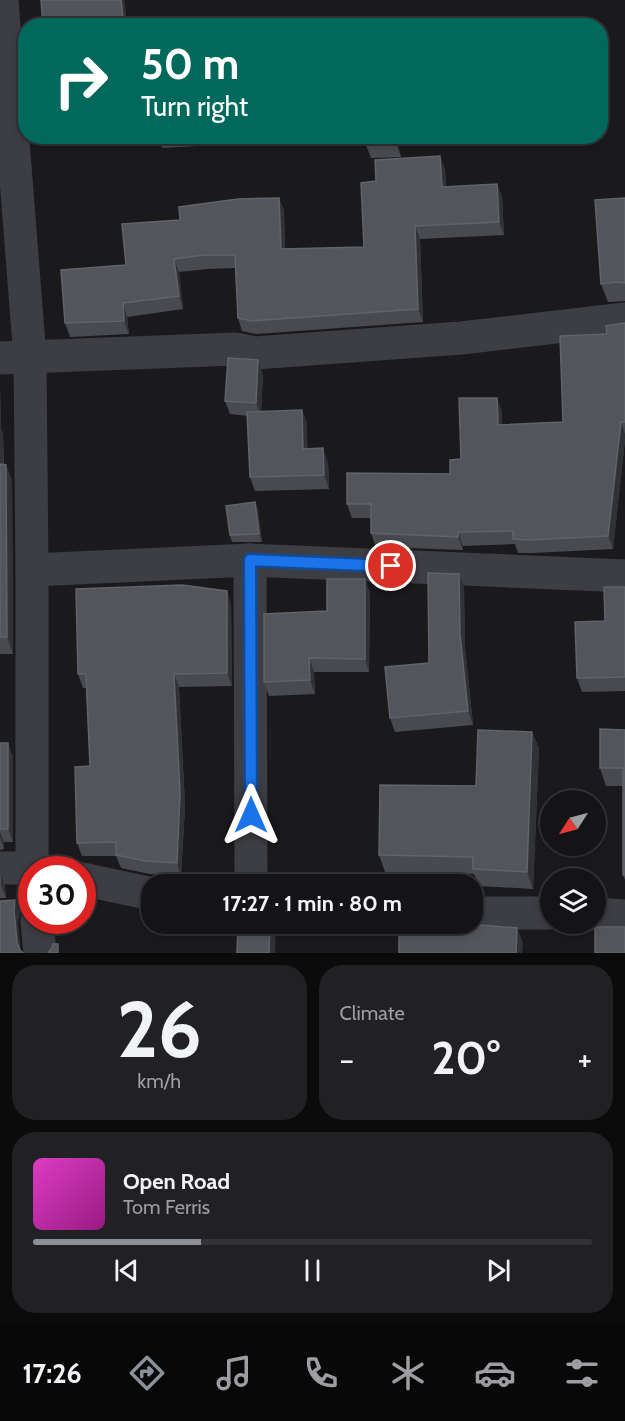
<!DOCTYPE html>
<meta charset="utf-8">
<style>
body{margin:0;font-family:Cabin,sans-serif;background:#212123;color:#f1f3f6;height:100vh;display:flex;flex-direction:column;font-size:22px;white-space:nowrap}
*{box-sizing:border-box;margin:0}
p{font-size:20px;color:#9d9ea1}
.icon{flex:none;width:33px;height:33px;fill:none;stroke:currentColor;stroke-width:2;stroke-linecap:round;stroke-linejoin:round}
.map{position:relative;height:953px;overflow:hidden}
.side{display:flex;flex-direction:column;gap:12px;padding:12px;background:#0b0b0c;flex:1}
.side>*{flex:none}
.guide{position:absolute;left:18px;top:18px;width:590px;height:126px;border-radius:24px;box-shadow:0 3px 9px #0003,0 0 0 2px #333335;background:#00695c;color:#fff;overflow:hidden}
.needle{width:39px;rotate:234deg}
.buttons{position:absolute;left:540px;top:790px;display:grid;gap:12px}
.buttons a{display:grid;place-items:center;width:66px;height:66px;border-radius:50%;background:#141416;box-shadow:0 3px 9px #0003,0 0 0 2px #333335;font-size:30px}
.speed{position:absolute;left:18px;top:856px;display:flex;gap:12px;font-size:30px;font-weight:700;text-align:center}
.speed>*{display:grid;place-content:center;width:78px;height:78px;border-radius:50%;background:#141416;box-shadow:0 3px 9px #0003,0 0 0 2px #333335;line-height:1}
.speed .limit{border:9px solid #d22;background:#fff;color:#111}
.pin{position:absolute;display:grid;place-items:center;width:51px;height:51px;color:#fff;margin:-26px;border:3px solid #fff;border-radius:50%;box-shadow:0 2px 6px #0007}
.me{position:absolute;width:66px;margin:-33px;rotate:0deg;stroke-linejoin:round;filter:drop-shadow(0 0 4px #0008)}
.turn{display:flex;align-items:center;gap:21px;height:126px;padding:0 24px;font-size:27px}
.turn .icon{width:78px;height:78px;stroke-width:2.5}
.turn b{display:block;font-size:42px;line-height:51px}
.big{font-size:45px;font-weight:700;line-height:1.1}
.side .card{flex:1;display:flex;flex-direction:column;justify-content:center;gap:9px;min-width:0;padding:0 21px;border-radius:24px;background:#212123}
.side .dial{align-items:center;gap:0}
.dial b{font-size:78px;line-height:1}
.song{display:flex;align-items:center;gap:18px}
.cover{width:72px;height:72px;border-radius:9px;background:linear-gradient(135deg,hsl(310 70% 55%),hsl(310 70% 35%))}
.played{height:6px;border-radius:3px;background:linear-gradient(90deg,#8c9099 30%,#333335 30%)}
.keys{display:flex;justify-content:space-around;direction:ltr}
.heat{display:flex;justify-content:space-between;align-items:center;font-size:33px;direction:ltr}
.side .tiles{flex:1;display:grid;gap:12px;grid-template-columns:1fr 1fr}
.card:last-child{grid-column:span 2}
.trip{position:absolute;left:141px;top:874px;width:342px;height:60px;border-radius:24px;background:#141416;box-shadow:0 3px 9px #0003,0 0 0 2px #333335;font-weight:700;line-height:60px;text-align:center}
.tabs{display:flex;height:96px;justify-content:space-around;align-items:center;background:#080809;color:#9d9ea1}
.tabs .icon{width:42px;height:42px}
.tabs .active{color:#8c9099}
.tabs b{font-size:27px;color:#f1f3f6}
.map>svg:first-child{display:block}
</style>
<div class="map">
<svg width="625" height="953" viewBox="0 0 625 953">
<rect width="100%" height="100%" fill="#1a1a1d"/>
<g fill="none" stroke-linecap="round" stroke-linejoin="round">
<g stroke="#3d3d44" stroke-width="33">
<polyline points="2,0 30,358 32,570 32,870"/>
<polyline points="0,358 235,349 255,353 461,338 625,319"/>
<polyline points="250,560 251,885"/>
<polyline points="32,570 250,560 625,576"/>
<polyline points="0,868 32,868 39,870"/>
<polyline points="82,879 152,894"/>
<polyline points="472,913 550,913"/>
<polyline points="596,914 625,916"/>
<polyline points="37,921 40,953"/>
</g>
</g>
<g fill="#484a4f">
<polygon points="158,136 235,136 235,144 162,148"/>
<polygon points="396,136 401,157 371,158 366,145"/>
<polygon points="445,169 446,187 497,184 502,197 504,235 420,239 423,322 256,334 242,331 238,318 235,268 208,269 179,272 183,309 127,317 129,334 70,337 65,323 126,265 180,220 279,198 284,211 285,249 364,247 376,181"/>
<polygon points="625,198 625,301 608,302 601,284"/>
<polygon points="625,323 625,440 613,549 533,553 518,553 515,544 463,546 463,550 376,547 371,533 371,518 352,518 347,504 450,474 461,459 497,398 502,412 502,425 563,422 607,334"/>
<polygon points="263,374 261,412 302,410 307,424 307,449 328,462 329,489 255,491 250,477 248,416 230,414 225,401"/>
<polygon points="0,388 1,429 3,434 4,465 6,465 12,481 13,654 0,654"/>
<polygon points="255,502 258,509 262,542 232,542 230,535"/>
<polygon points="365,579 370,593 369,672 314,672 315,694 269,696 264,682 327,611"/>
<polygon points="625,587 625,691 582,692 577,678 605,621"/>
<polygon points="464,588 465,648 473,725 395,732 390,718 429,663"/>
<polygon points="231,604 232,686 179,687 185,806 181,876 150,874 121,868 116,856 82,856 77,843 90,766 86,688 83,688 78,674"/>
<polygon points="625,730 625,880 623,875 623,786 606,786 600,768"/>
<polygon points="532,732 539,749 533,889 479,886 474,874 385,872 379,855 476,786"/>
<polygon points="0,743 13,756 13,842 4,842 4,849 0,850"/>
<polygon points="0,873 5,887 6,898 0,898"/>
</g>
<g fill="#313236">
<polygon points="121,0 124,0 125,4 127,26 124,26"/>
<polygon points="394,136 396,136 401,157 396,144"/>
<polygon points="440,156 445,169 447,200 442,187"/>
<polygon points="497,184 502,197 504,235 499,222"/>
<polygon points="279,198 284,211 285,262 281,249"/>
<polygon points="415,226 420,239 423,322 418,309"/>
<polygon points="174,259 179,272 183,309 179,296"/>
<polygon points="123,303 127,317 129,334 124,321"/>
<polygon points="258,360 263,374 261,416 256,403"/>
<polygon points="0,388 1,429 3,434 4,481 0,469"/>
<polygon points="497,398 502,412 502,439 498,425"/>
<polygon points="302,410 307,424 308,463 303,449"/>
<polygon points="621,422 625,434 625,440 613,549 608,536"/>
<polygon points="323,448 328,462 329,489 324,475"/>
<polygon points="6,465 12,481 13,654 7,637"/>
<polygon points="255,502 258,509 262,542 259,534"/>
<polygon points="458,532 463,546 463,550 458,537"/>
<polygon points="459,574 464,588 465,648 473,725 468,711 460,634"/>
<polygon points="365,579 370,593 369,672 365,659"/>
<polygon points="227,591 231,604 232,686 227,673"/>
<polygon points="309,658 314,672 315,694 310,680"/>
<polygon points="174,674 179,687 185,806 181,876 177,863"/>
<polygon points="532,732 539,749 533,889 527,872"/>
<polygon points="8,743 13,756 13,842 8,829"/>
<polygon points="0,832 4,842 4,849 0,838"/>
<polygon points="1,874 5,887 6,898 1,885"/>
<polygon points="15,900 20,913 18,923 21,953 17,942 14,910"/>
<polygon points="270,924 276,924 275,953 269,953"/>
<polygon points="517,928 523,943 522,953 516,953"/>
</g>
<g fill="#53555b" stroke="#61636a" stroke-width="1.5">
<polygon points="41,0 121,0 124,26 43,26"/>
<polygon points="365,136 394,136 396,144 366,145"/>
<polygon points="440,156 442,187 497,184 499,222 415,226 418,309 251,321 238,318 235,255 204,255 174,259 179,296 123,303 124,321 65,323 61,270 126,265 122,224 180,220 179,207 238,199 279,198 281,249 364,247 361,183 376,181 375,160"/>
<polygon points="625,198 625,283 616,282 601,284 595,200"/>
<polygon points="625,323 625,422 621,422 608,536 528,540 513,539 513,531 458,532 458,537 371,533 371,504 347,504 347,473 450,474 450,460 461,459 459,398 497,398 498,425 563,422 560,336 607,334 606,326"/>
<polygon points="228,358 258,360 256,403 225,401"/>
<polygon points="302,410 303,449 323,448 324,475 250,477 247,412"/>
<polygon points="0,464 6,465 7,637 0,637"/>
<polygon points="255,502 259,534 230,535 226,506"/>
<polygon points="428,573 459,574 460,634 468,711 390,718 385,667 429,663"/>
<polygon points="327,579 365,579 365,659 309,658 310,680 264,682 264,614 327,611"/>
<polygon points="182,585 227,591 227,673 174,674 180,793 177,863 145,861 116,855 116,842 77,843 75,767 90,766 86,674 78,674 76,589"/>
<polygon points="604,587 625,587 625,677 577,678 575,622 605,621"/>
<polygon points="600,729 625,730 625,875 623,875 623,768 600,768"/>
<polygon points="478,730 532,732 527,872 473,869 473,857 379,855 380,785 476,786"/>
<rect x="0" y="743" width="8" height="86"/>
<polygon points="15,900 14,910 17,942 20,950 23,953 0,953 0,901"/>
<polygon points="238,924 270,924 269,953 237,953"/>
<polygon points="399,924 468,924 517,928 516,953 399,953"/>
<rect x="595" y="927" width="30" height="26"/>
<polygon points="53,944 58,944 58,953 48,953 52,948"/>
</g>
<g fill="none" stroke-linecap="round" stroke-linejoin="round">
<g stroke="#114b97" stroke-width="15">
<polyline id="route" points="251,815 250,560 391,566"/>
</g>
<use href="#route" stroke="#1a73e8" stroke-width="10"/>
</g>
</svg>
<div class="buttons">
<a><svg class="needle" viewBox="-14 -14 28 28"><path d="M0-13l5 13h-10z" fill="#e53935"/><path d="M0 13l5-13h-10z" fill="#9d9ea1"/></svg></a>
<a><svg class="icon" aria-label="layers" viewBox="0 0 24 24"><path d="M12 4l9 5-9 5-9-5zM3 14l9 5 9-5"/></svg></a>
</div>
<div class="speed"><div class="limit">30</div></div>
<div class="pin" style="left:391px;top:566px;background:#d93025"><svg class="icon" aria-label="arrive" viewBox="0 0 24 24"><path d="M6 21V4h12l-3 4 3 4H6"/></svg></div>
<svg class="me" style="left:251px;top:815px" viewBox="-20 -20 40 40"><path d="M0-17L14 15 0 8-14 15z" fill="#1a73e8" stroke="#fff" stroke-width="4"/></svg>
<div class="trip">17:27 · 1 min · 80 m</div>
<div class="guide">
<div class="turn"><svg class="icon" aria-label="right" viewBox="0 0 24 24"><path d="M7 20v-9h11M14 6l5 5-5 5"/></svg><div><b>50 m</b>Turn right</div></div>
</div>
</div>
<section class="side">
<div class="tiles">
<div class="card dial"><b>26</b><p>km/h</p></div>
<div class="card"><p>Climate</p>
<div class="heat"><a>−</a><b class="big">20°</b><a>+</a></div>
</div>
<div class="card">
<div class="song"><i class="cover"></i><div><b>Open Road</b><p>Tom Ferris</p></div></div>
<div class="played"></div>
<div class="keys"><svg class="icon" aria-label="previous" viewBox="0 0 24 24"><path d="M18 5L8 12l10 7zM5 5v14"/></svg><svg class="icon" aria-label="pause" viewBox="0 0 24 24"><path d="M8 5v14M16 5v14"/></svg><svg class="icon" aria-label="next" viewBox="0 0 24 24"><path d="M6 5l10 7-10 7zM19 5v14"/></svg></div>
</div>
</div>
</section>
<nav class="tabs">
<b>17:26</b>
<svg class="icon active" aria-label="directions" viewBox="0 0 24 24"><path d="M12 3l9 9-9 9-9-9zM9 14v-3h6M13 9l2 2-2 2"/></svg>
<svg class="icon" aria-label="music" viewBox="0 0 24 24"><path d="M9 18V5l10-2v13"/><circle cx="6" cy="18" r="3"/><circle cx="16" cy="16" r="3"/></svg>
<svg class="icon" aria-label="phone" viewBox="0 0 24 24"><path d="M5 4h4l2 5-3 2q2 4 5 5l2-3 5 2v4C11 20 4 13 5 4z"/></svg>
<svg class="icon" aria-label="climate" viewBox="0 0 24 24"><path d="M12 3v18M4 7l16 10M4 17L20 7"/></svg>
<svg class="icon" aria-label="car" viewBox="0 0 24 24"><path d="M5 17H2v-5l4-1 3-4h7l3 4 3 1v5h-3M9 17h6M6 11h13"/><circle cx="7" cy="17" r="2"/><circle cx="17" cy="17" r="2"/></svg>
<svg class="icon" aria-label="filters" viewBox="0 0 24 24"><path d="M4 7h16M4 17h16"/><circle cx="9" cy="7" r="2"/><circle cx="15" cy="17" r="2"/></svg>
</nav>
